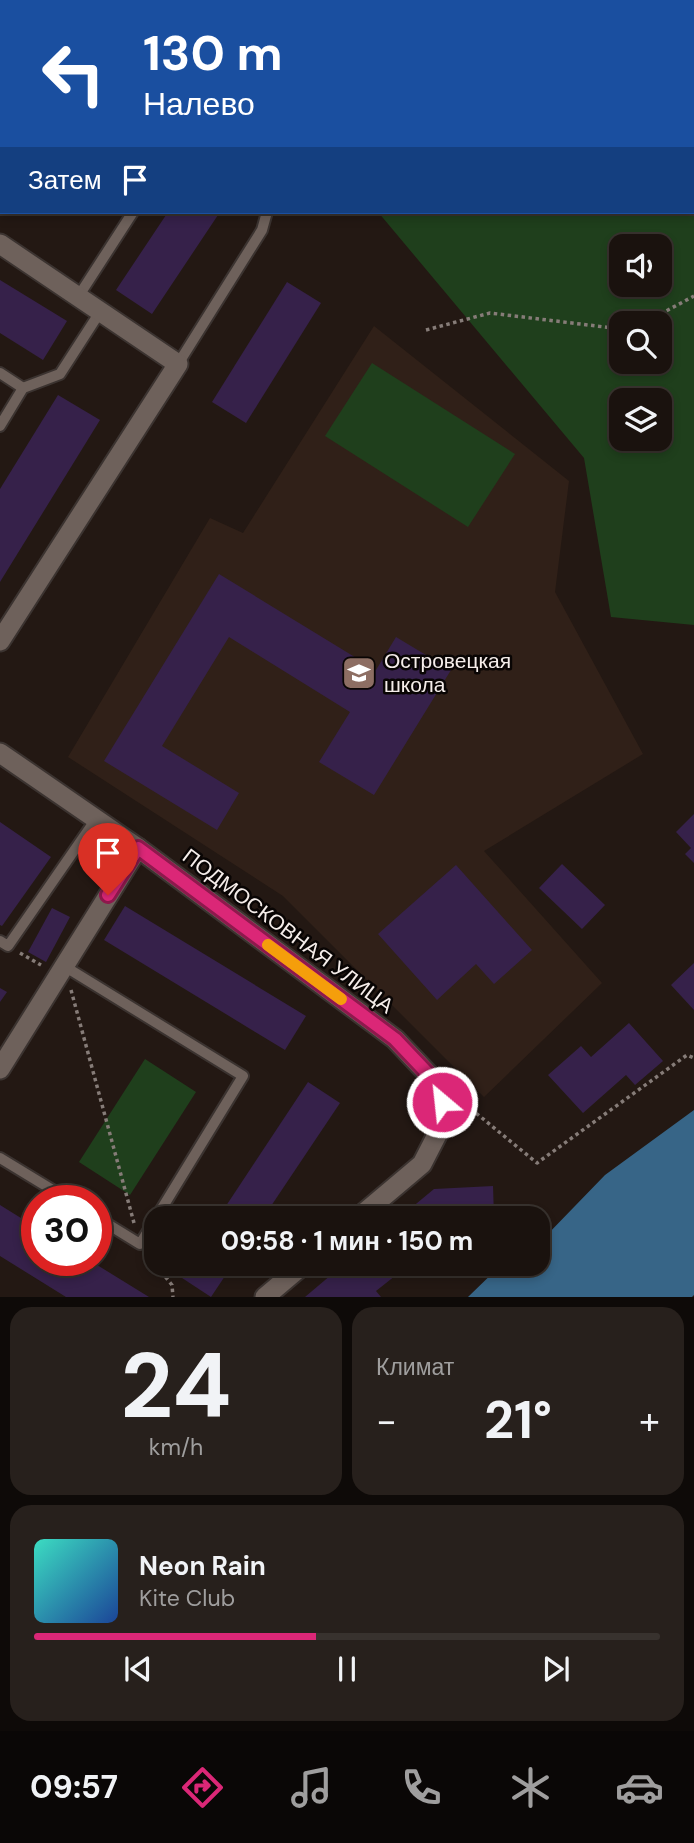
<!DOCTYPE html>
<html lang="ru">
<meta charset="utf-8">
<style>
body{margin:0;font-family:"DM Sans",sans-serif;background:#27201c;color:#f1f3f6;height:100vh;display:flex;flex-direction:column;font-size:26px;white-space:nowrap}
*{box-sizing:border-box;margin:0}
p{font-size:23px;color:#9f9e9e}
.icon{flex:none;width:38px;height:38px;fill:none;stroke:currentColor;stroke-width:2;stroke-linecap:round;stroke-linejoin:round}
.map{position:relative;height:1297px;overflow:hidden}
.side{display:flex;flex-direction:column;gap:10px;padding:10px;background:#0e0a08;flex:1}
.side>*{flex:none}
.top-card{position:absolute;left:0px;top:0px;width:695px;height:214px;box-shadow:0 4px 10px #0003,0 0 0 2px #38322e;background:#1a4fa0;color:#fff;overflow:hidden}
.buttons{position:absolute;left:609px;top:234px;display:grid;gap:14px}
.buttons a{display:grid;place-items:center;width:63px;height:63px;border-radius:14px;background:#1a120e;box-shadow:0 4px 10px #0003,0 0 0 2px #38322e;font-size:35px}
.speed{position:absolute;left:21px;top:1185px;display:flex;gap:14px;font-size:35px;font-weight:700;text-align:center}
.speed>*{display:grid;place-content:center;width:91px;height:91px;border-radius:50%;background:#1a120e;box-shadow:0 4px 10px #0003,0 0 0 2px #38322e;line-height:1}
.speed .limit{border:10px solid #d22;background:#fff;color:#111}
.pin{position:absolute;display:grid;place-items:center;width:60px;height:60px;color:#fff;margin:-72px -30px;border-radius:50% 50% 50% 0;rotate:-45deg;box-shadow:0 0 7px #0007}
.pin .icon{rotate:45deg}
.me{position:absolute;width:77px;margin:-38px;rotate:332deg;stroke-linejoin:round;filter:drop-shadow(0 0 5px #0008)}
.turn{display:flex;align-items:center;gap:24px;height:147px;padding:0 28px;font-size:32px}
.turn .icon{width:91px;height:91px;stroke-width:2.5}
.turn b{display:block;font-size:49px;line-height:60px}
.then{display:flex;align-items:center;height:66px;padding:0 28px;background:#0003;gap:14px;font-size:26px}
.big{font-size:52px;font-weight:700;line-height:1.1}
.side .card{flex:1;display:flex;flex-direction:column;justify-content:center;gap:10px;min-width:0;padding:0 24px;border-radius:21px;background:#27201c}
.side .dial{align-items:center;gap:0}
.dial b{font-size:91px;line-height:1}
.song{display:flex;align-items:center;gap:21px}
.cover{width:84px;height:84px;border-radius:10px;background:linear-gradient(135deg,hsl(170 70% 55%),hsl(220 70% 35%))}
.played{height:7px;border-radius:4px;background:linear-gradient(90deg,#db2777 45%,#38322e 45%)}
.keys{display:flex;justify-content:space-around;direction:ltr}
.heat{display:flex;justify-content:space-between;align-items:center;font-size:38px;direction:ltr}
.side .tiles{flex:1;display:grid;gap:10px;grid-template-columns:1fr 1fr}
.card:last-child{grid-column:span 2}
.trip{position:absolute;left:144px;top:1206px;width:406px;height:70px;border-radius:21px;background:#1a120e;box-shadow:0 4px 10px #0003,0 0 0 2px #38322e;font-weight:700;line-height:70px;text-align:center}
.menu{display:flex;height:112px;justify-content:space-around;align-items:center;background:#0a0706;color:#9f9e9e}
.menu .icon{width:49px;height:49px}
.menu .active{color:#db2777}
.menu b{font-size:32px;color:#f1f3f6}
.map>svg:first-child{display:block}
</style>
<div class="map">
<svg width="694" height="1297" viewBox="0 0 694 1297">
<rect width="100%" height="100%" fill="#231813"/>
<polygon fill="#302018" points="374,326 569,481 555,592 643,754 484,851 602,983 484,1097 283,896 68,757 210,518 243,533"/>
<g fill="#1f3f1c" fill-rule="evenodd">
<path d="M201,0H694V625L611,617L584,458L378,212H693V2H203ZM621,247H660V285H621ZM621,324H660V362H621ZM621,401H660V439H621Z"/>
<polygon points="372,363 515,454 468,527 325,436"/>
<polygon points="145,1059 196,1092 130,1195 79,1162"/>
</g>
<polygon fill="#376587" points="694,1110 694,1295 692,1297 468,1297 502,1264 537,1264 537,1242 544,1238 605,1175"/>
<g fill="#36214a">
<polygon points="168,212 220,212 152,314 116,290"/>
<polygon points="0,280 67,321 43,360 0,333"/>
<polygon points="287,282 321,303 246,423 212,402"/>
<polygon points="58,395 100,420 0,582 0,489"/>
<polygon points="219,574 376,670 396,637 451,670 374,795 319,762 350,712 229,637 162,746 239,793 217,830 104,761"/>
<polygon points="694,814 694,863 685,854 691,848 676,832"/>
<polygon points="0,822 51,857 2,926 0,925"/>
<polygon points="562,864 605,905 582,929 539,888"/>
<polygon points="456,865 532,950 494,984 476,964 437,1000 378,934"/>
<polygon points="125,906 306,1016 285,1050 104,940"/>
<polygon points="52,908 70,917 46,962 28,952"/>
<polygon points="694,963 694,1010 671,985"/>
<polygon points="0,988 7,992 0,1002"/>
<polygon points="629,1023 663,1061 635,1085 626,1075 583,1113 548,1075 581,1046 591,1057"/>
<polygon points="308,1082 340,1103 263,1218 218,1218"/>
<polygon points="493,1186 494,1218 399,1218 434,1189"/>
<polygon points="0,1205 37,1228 37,1260 89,1260 149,1297 66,1297 0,1256"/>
<polygon points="187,1264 233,1264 211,1297 179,1276"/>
<polygon points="344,1264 410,1264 376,1291 381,1297 305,1297"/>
</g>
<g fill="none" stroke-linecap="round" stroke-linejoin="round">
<g stroke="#3b3330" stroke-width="14">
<g id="service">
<polyline points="45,2 47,0"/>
<polyline points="0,40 2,38"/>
<polyline points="0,124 2,124"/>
<polyline points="78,297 133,212"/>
<polyline points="178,364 262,230 267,212"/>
<polyline points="0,373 23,388"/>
<polyline points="0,426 23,388 60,374 100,312"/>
<polyline points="0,941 8,946 96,819"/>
<polyline points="64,966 243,1076 156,1218"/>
<polyline points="0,1158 69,1200"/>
<polyline points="96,1217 140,1244 156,1218"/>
</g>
</g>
<g stroke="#3b3330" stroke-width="23">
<g id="minor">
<polyline points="0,244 178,364 0,641"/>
<polyline points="0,753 138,848 395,1039 431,1077 442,1102 440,1129 422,1164 358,1218"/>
<polyline points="0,1069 138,848"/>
<polyline points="265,1297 304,1264"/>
</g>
</g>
<g stroke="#867c78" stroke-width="3.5" stroke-dasharray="3.5 3.5" stroke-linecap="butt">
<polyline points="303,0 304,2"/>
<polyline points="693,68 694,69"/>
<polyline points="642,324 694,296"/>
<polyline points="426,330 490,313 621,329"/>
<polyline points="20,953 41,965"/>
<polyline points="71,990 134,1223"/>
<polyline points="460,1100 537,1163 687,1055 694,1058"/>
<polyline points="148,1255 172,1285 173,1297"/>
</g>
<use href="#service" stroke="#6e615b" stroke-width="10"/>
<use href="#minor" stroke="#6e615b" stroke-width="19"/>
</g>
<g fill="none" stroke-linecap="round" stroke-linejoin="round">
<g stroke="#8e194d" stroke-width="18">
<polyline id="route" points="108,895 138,848 395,1039 431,1077 442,1102"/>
</g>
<use href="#route" stroke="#db2777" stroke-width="12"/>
<polyline stroke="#f59e0b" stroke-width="12" points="268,945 341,999"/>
</g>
<defs>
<g id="school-square" transform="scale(1.75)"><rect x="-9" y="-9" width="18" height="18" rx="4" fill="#8d6e63" stroke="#090504"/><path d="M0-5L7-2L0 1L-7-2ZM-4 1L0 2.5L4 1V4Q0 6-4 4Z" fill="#fff"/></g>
</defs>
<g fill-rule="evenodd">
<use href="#school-square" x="359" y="673"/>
</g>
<g text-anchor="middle" stroke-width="5" stroke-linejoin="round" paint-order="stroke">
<g font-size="21" fill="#f5edea" stroke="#090504" text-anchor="start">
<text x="384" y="668">Островецкая<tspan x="384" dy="24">школа</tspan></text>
</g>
<g font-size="21" fill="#f5edea" stroke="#090504">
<text transform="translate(288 931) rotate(37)" y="7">ПОДМОСКОВНАЯ УЛИЦА</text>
</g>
</g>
</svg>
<div class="buttons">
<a><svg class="icon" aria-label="sound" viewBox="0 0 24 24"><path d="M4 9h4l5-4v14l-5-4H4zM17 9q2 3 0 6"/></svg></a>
<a><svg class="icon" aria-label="search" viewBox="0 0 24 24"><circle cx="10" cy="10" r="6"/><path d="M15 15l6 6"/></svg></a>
<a><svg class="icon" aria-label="layers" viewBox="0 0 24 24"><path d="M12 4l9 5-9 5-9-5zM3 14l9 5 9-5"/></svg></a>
</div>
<div class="speed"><div class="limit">30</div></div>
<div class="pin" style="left:108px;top:895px;background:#d93025"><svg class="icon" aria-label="arrive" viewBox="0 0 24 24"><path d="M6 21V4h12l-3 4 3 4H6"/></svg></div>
<svg class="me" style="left:442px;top:1102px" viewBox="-20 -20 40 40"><circle r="17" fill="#db2777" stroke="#fff" stroke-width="3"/><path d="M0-11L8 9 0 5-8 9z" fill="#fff"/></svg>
<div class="trip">09:58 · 1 мин · 150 m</div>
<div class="top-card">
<div class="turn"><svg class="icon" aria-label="left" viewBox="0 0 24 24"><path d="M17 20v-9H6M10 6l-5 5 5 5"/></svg><div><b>130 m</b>Налево</div></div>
<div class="then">Затем<svg class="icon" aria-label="arrive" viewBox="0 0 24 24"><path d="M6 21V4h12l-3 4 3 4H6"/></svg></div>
</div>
</div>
<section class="side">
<div class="tiles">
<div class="card dial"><b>24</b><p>km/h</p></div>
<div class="card"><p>Климат</p>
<div class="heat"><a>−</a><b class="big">21°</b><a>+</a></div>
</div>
<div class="card">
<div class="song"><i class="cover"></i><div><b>Neon Rain</b><p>Kite Club</p></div></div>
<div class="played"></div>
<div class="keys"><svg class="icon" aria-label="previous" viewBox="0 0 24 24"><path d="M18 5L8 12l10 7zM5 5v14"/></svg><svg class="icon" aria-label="pause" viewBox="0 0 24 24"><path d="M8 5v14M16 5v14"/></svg><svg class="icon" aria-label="next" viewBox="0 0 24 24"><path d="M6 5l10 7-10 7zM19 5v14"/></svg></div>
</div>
</div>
</section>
<nav class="menu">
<b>09:57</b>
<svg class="icon active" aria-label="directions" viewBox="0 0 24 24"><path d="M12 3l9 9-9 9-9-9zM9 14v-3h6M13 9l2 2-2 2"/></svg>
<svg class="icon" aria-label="music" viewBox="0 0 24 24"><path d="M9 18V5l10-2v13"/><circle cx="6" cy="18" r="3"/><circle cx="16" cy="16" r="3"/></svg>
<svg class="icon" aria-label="phone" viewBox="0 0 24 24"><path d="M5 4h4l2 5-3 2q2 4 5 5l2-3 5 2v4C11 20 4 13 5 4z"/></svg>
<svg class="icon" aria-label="climate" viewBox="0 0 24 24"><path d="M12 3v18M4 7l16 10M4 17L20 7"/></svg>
<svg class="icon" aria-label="car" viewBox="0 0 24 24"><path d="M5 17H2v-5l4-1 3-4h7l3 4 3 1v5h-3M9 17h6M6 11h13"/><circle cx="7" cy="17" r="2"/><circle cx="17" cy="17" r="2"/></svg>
</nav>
